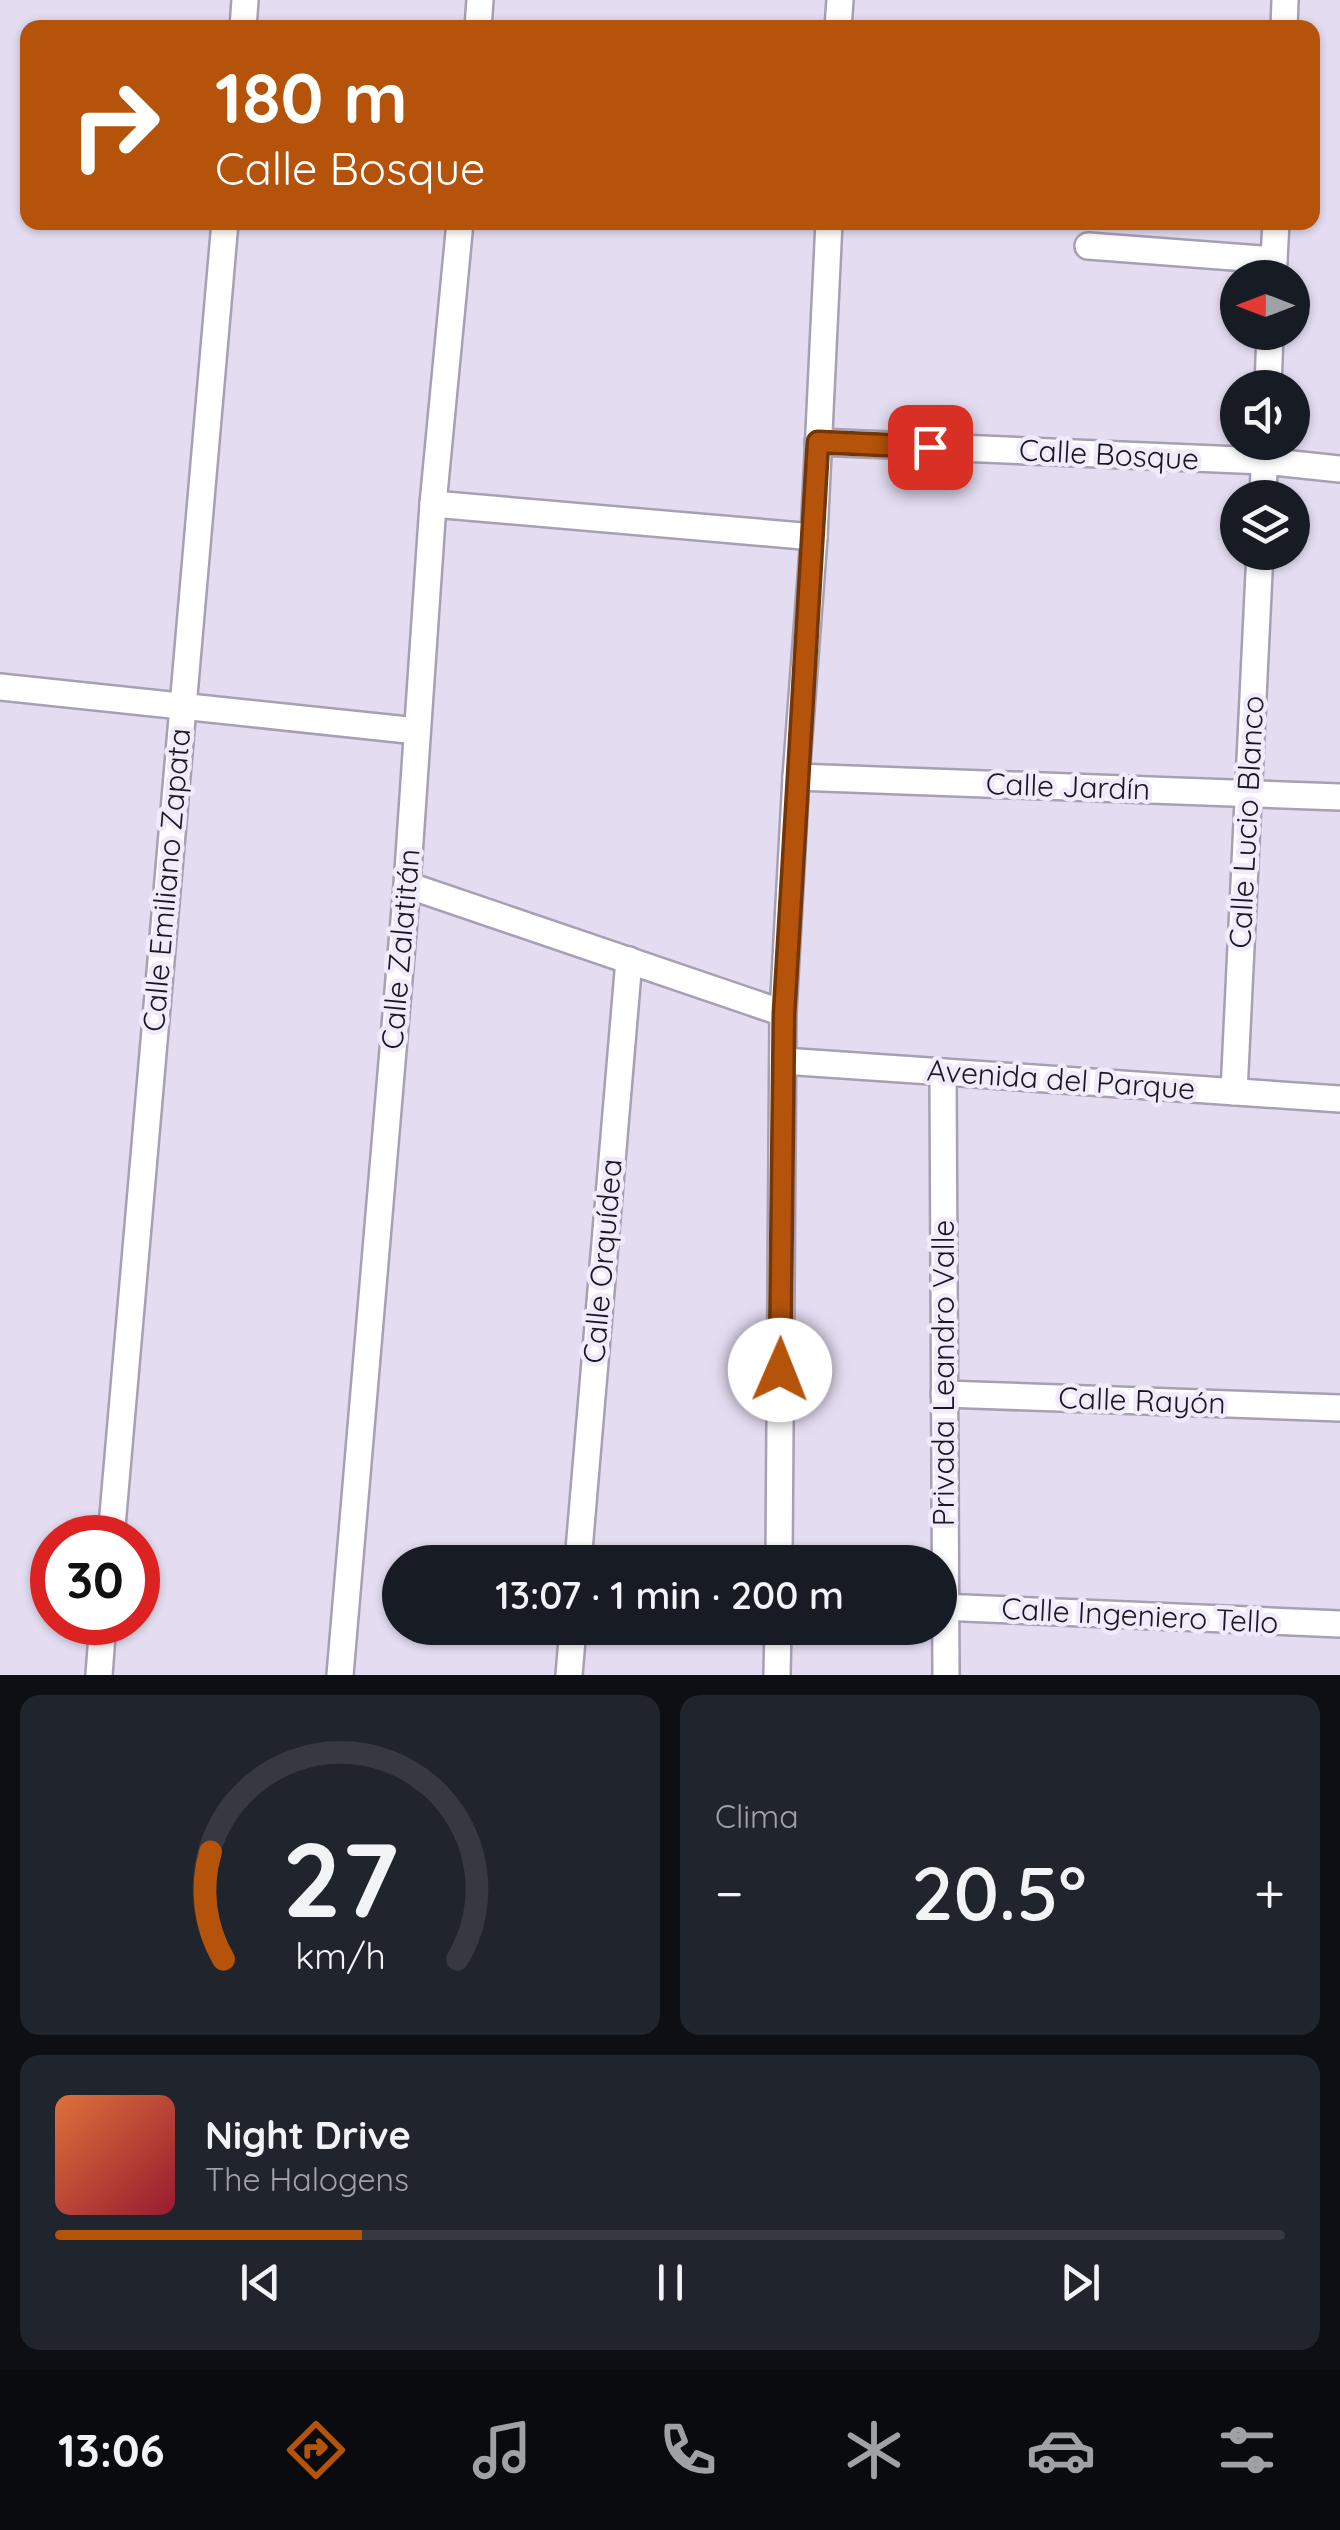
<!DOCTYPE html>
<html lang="es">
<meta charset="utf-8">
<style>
body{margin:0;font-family:Quicksand,sans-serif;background:#20242c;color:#f1f3f6;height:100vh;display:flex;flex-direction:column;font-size:38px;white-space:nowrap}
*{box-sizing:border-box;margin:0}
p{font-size:32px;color:#9ea1a6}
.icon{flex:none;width:55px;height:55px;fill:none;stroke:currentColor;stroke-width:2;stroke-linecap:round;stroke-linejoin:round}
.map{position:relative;height:1675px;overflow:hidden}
.panel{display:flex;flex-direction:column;gap:20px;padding:20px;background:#0d0f14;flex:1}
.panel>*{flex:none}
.top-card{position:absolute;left:20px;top:20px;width:1300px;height:210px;border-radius:20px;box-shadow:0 2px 8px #0004;background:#b45309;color:#fff;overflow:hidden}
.needle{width:65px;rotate:270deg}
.tools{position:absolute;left:1220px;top:260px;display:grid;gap:20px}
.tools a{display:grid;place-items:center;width:90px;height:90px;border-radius:50%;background:#171b24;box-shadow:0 2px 8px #0004;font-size:50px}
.speed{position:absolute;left:30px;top:1515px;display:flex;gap:20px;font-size:50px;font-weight:700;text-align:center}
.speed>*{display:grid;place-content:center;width:130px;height:130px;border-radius:50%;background:#171b24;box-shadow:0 2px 8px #0004;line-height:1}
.speed .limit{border:15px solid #d22;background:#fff;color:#111}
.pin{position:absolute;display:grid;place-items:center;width:85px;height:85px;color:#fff;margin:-42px;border-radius:20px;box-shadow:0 5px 15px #0006}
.me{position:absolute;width:110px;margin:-55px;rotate:1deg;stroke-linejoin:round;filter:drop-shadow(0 0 8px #0008)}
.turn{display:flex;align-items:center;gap:35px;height:210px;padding:0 30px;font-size:45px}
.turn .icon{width:130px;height:130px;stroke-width:2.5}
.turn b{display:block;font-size:70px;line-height:85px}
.big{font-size:75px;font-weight:600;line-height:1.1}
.panel .tile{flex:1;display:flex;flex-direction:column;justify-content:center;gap:15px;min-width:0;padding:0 35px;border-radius:20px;background:#20242c}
.panel .dial{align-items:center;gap:0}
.dial svg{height:260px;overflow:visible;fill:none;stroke:#363941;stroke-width:7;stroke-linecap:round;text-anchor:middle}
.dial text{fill:#f1f3f6;stroke:none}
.song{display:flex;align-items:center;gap:30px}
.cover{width:120px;height:120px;border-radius:15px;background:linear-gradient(135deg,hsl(20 70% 55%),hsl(350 70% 35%))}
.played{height:10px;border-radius:5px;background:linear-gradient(90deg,#b45309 25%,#363941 25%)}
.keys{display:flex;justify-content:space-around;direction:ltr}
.heat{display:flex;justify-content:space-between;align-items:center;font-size:55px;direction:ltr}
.panel .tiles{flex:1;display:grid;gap:20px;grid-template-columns:1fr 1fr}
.tile:last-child{grid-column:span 2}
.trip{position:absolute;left:382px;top:1545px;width:575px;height:100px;border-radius:50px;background:#171b24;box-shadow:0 2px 8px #0004;font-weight:600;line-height:100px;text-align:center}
.dock{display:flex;height:160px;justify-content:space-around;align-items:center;background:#090b0e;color:#9ea1a6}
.dock .icon{width:70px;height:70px}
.dock .active{color:#b45309}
.dock b{font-size:45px;color:#f1f3f6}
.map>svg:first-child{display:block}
</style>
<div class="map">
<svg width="1340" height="1675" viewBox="0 0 1340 1675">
<rect width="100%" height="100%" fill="#e4ddf2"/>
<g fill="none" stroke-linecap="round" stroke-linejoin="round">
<g stroke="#a7a0b4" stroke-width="30">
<g id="street">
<polyline points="243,28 245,0"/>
<polyline points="478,28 480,0"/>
<polyline points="838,28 840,0"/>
<polyline points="1284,28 1285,0"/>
<polyline points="1088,246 1274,260"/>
<polyline points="1273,278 1276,222"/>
<polyline points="1268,388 1270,332"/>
<polyline points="818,442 1264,461 1340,469"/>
<polyline points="1263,498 1265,442"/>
<polyline points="433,504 814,537"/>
<polyline points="0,687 417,731"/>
<polyline points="796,777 1340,797"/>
<polyline points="407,885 783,1013"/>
<polyline points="783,1061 1340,1099"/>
<polyline points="943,1072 946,1675"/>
<polyline points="1234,1092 1260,552"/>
<polyline points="944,1394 1340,1408"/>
<polyline points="111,1538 225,222"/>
<polyline points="578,1562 629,960"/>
<polyline points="779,1562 783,1013 796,777 814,537 829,222"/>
<polyline points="940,1607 1340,1624"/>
<polyline points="99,1675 103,1622"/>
<polyline points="340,1675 407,885 433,504 460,222"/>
<polyline points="569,1675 573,1628"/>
<polyline points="777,1675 778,1628"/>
</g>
</g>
<use href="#street" stroke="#fff" stroke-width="25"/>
</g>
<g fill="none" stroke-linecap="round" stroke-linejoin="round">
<g stroke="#753606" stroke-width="25">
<polyline id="route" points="780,1370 784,1014 818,442 930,447"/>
</g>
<use href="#route" stroke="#b45309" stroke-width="18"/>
</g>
<g text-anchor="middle" stroke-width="9" stroke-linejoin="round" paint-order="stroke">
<g font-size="30" fill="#1a171f" stroke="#f0ebfc">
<text transform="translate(1109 455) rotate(3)" y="10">Calle Bosque</text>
<text transform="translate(1068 787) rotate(2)" y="10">Calle Jardín</text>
<text transform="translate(1247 822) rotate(-87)" y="10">Calle Lucio Blanco</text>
<text transform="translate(167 880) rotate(-85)" y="10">Calle Emiliano Zapata</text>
<text transform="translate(401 949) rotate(-85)" y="10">Calle Zalatitán</text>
<text transform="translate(1061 1080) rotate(4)" y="10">Avenida del Parque</text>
<text transform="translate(603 1261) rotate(-85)" y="10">Calle Orquídea</text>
<text transform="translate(944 1373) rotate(-90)" y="10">Privada Leandro Valle</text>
<text transform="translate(1142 1401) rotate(2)" y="10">Calle Rayón</text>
<text transform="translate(1140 1616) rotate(3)" y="10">Calle Ingeniero Tello</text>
</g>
</g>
</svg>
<div class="tools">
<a><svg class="needle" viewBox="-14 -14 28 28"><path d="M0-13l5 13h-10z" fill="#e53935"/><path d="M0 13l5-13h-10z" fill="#9ea1a6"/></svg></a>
<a><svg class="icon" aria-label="sound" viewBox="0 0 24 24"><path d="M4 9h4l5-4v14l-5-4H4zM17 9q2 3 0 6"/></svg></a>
<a><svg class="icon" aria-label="layers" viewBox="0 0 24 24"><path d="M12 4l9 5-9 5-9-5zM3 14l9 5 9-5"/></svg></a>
</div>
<div class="speed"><div class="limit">30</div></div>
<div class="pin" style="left:930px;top:447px;background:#d93025"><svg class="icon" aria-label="arrive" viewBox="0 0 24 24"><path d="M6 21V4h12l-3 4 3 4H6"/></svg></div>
<svg class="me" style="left:780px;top:1370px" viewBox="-20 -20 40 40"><circle r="19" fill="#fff"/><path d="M0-13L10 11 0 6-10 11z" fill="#b45309"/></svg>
<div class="trip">13:07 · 1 min · 200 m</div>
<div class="top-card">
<div class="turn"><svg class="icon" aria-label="right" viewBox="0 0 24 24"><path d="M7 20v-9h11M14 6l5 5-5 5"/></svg><div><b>180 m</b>Calle Bosque</div></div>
</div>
</div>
<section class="panel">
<div class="tiles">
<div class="tile dial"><svg viewBox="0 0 100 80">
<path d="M14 69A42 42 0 1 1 86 69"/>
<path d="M14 69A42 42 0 0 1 10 36" stroke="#b45309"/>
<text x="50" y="56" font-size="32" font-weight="700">27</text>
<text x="50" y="72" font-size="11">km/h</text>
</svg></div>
<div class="tile"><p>Clima</p>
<div class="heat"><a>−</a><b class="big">20.5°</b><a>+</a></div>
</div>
<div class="tile">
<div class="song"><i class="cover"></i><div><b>Night Drive</b><p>The Halogens</p></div></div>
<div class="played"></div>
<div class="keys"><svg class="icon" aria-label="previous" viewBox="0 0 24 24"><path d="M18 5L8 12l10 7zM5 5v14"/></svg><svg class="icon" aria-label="pause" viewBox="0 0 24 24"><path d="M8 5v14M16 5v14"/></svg><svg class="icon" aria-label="next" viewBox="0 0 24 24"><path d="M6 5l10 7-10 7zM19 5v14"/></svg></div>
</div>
</div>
</section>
<nav class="dock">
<b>13:06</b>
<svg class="icon active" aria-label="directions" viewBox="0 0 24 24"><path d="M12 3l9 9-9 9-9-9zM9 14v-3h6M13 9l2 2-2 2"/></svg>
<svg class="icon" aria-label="music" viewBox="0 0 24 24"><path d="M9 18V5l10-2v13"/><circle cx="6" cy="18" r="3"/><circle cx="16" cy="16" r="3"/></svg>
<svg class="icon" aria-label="phone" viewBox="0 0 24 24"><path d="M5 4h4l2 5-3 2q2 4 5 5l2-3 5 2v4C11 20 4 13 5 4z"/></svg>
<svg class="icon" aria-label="climate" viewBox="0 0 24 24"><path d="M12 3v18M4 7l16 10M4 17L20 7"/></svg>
<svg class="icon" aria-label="car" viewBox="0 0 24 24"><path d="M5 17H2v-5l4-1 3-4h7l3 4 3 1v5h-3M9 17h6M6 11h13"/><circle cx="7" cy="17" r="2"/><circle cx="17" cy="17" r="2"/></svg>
<svg class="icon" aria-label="filters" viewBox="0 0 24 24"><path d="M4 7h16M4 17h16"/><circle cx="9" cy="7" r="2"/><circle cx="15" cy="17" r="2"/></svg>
</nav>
